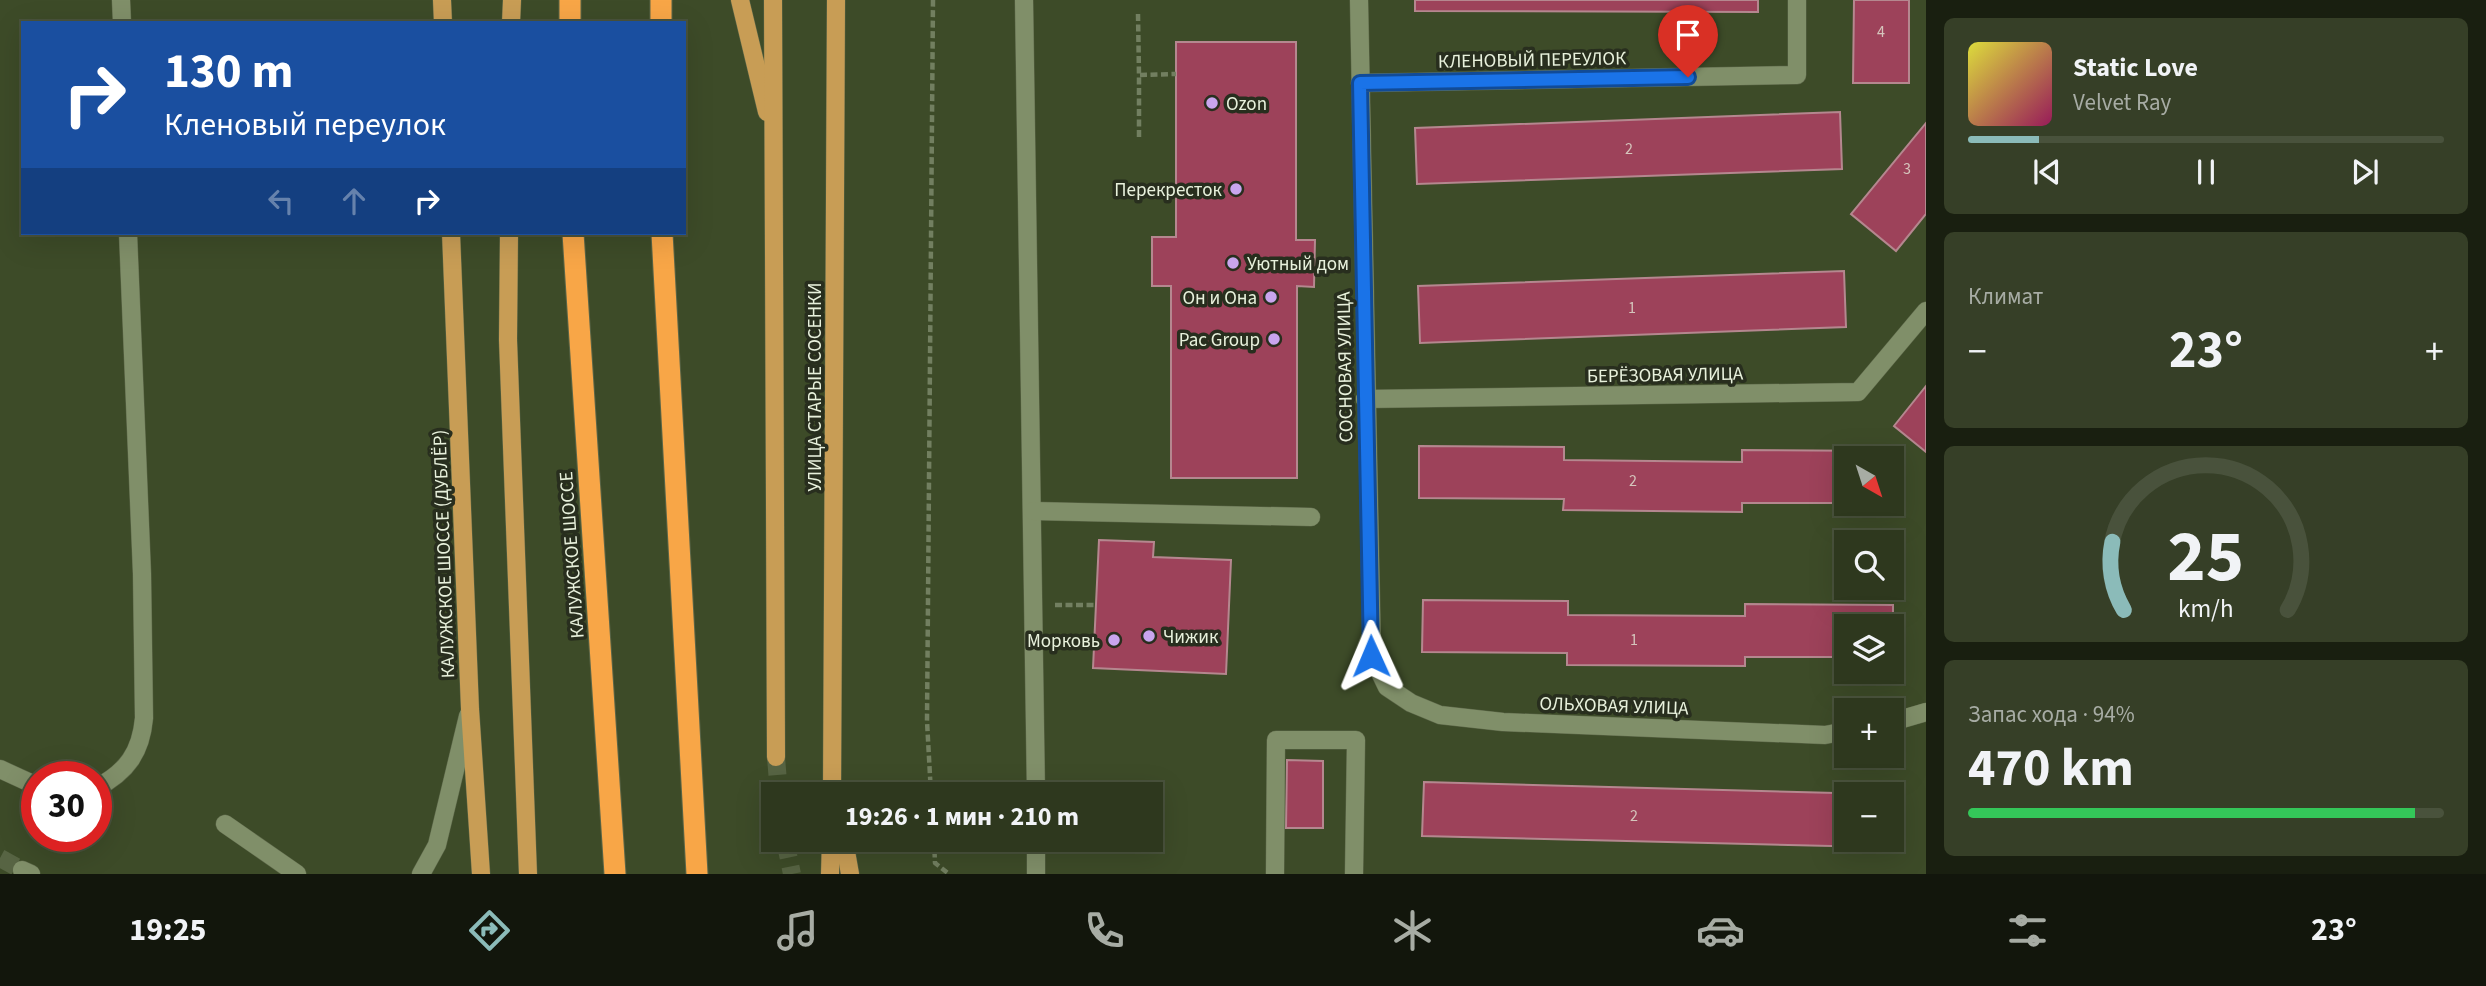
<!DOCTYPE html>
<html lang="ru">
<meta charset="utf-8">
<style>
body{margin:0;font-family:"Source Sans 3",sans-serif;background:#363f27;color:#f1f3f6;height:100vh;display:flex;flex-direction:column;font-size:26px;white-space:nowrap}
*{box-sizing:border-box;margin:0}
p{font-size:23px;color:#a7aca4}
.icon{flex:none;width:38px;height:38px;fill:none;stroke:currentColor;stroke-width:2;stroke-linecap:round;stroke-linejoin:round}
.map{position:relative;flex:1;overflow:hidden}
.details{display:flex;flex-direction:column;gap:18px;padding:18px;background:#191f10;width:560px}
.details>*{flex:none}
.hud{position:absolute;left:21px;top:21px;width:665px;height:214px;border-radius:0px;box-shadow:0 7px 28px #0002,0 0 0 2px #49523c;background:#1a4fa0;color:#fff;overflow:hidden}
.needle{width:46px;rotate:141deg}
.fabs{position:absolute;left:1834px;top:446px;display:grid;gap:14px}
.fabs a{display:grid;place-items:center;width:70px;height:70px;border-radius:0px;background:#2e381e;box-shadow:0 7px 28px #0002,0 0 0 2px #49523c;font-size:35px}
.speed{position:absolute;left:21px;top:761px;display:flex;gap:14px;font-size:35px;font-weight:700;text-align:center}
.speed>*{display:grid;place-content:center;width:91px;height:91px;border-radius:50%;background:#2e381e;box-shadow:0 7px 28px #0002,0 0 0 2px #49523c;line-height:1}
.speed .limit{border:10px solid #d22;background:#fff;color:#111}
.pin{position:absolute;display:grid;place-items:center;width:60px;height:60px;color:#fff;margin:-72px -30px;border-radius:50% 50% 50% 0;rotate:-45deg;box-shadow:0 0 7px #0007}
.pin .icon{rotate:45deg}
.me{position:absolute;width:77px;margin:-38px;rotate:359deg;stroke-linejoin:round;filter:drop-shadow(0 0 5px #0008)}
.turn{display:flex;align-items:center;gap:24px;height:147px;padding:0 28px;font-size:32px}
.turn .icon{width:91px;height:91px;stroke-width:2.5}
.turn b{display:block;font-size:49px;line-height:60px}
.lanes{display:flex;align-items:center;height:66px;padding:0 28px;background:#0003;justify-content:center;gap:35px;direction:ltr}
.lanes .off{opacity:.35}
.big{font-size:52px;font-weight:700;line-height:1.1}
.details .widget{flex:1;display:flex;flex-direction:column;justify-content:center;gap:10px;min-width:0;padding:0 24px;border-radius:10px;background:#363f27}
.details .dial{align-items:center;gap:0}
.dial svg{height:182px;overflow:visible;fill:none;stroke:#49523c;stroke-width:7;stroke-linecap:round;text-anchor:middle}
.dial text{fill:#f1f3f6;stroke:none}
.song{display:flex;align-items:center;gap:21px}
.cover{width:84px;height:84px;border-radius:10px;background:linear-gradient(135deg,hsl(60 70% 55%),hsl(330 70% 35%))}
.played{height:7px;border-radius:4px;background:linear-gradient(90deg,#8bbbb9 15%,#49523c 15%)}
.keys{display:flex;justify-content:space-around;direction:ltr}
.heat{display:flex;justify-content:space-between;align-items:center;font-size:38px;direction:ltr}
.charge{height:10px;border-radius:5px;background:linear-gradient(90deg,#34c759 94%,#49523c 0)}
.trip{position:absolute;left:761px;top:782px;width:402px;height:70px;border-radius:0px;background:#2e381e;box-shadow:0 7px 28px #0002,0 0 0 2px #49523c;font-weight:700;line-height:70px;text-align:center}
.tab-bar{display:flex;height:112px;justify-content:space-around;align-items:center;background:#12160c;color:#a7aca4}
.tab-bar .icon{width:49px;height:49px}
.tab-bar .current{color:#8bbbb9}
.tab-bar b{font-size:32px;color:#f1f3f6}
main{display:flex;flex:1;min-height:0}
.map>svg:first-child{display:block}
</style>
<main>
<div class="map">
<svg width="1926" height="874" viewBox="0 0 1926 874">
<rect width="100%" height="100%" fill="#3d4b28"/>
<g fill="#9d425a" stroke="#b5878f" stroke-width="2">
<polygon points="1415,0 1758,0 1758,12 1415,11"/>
<polygon points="1854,0 1909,0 1909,83 1853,83"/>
<polygon points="1176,42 1296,42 1296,240 1315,240 1314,287 1297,286 1297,478 1171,478 1171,286 1152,286 1152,237 1176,237"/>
<polygon points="1840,112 1842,169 1417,184 1415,128"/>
<polygon points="1926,123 1926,214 1896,251 1851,214"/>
<polygon points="1844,271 1846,327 1420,343 1418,286"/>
<polygon points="1926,386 1926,452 1894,426"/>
<polygon points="1419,446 1564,447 1564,460 1742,462 1742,450 1890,451 1890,458 1846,458 1846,503 1742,503 1742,512 1563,510 1564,499 1419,498"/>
<polygon points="1099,540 1154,542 1153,557 1231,560 1226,674 1093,668"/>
<polygon points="1423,600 1568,601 1568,615 1745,616 1745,604 1893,605 1893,657 1892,626 1846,626 1846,657 1745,657 1745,666 1567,665 1567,653 1422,652"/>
<polygon points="1287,760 1323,761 1323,828 1286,828"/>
<polygon points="1424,782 1875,794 1846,794 1846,840 1873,840 1873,847 1422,836"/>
</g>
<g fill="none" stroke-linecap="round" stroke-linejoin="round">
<polyline stroke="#576443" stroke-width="18" stroke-dasharray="18 9" stroke-linecap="butt" points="0,858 22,870"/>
<g stroke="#576443" stroke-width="18" stroke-dasharray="18 9" stroke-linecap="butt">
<polyline points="776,757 779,794"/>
<polyline points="785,840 792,874"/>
</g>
<g stroke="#5b6648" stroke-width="19">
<g id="minor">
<polyline points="121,0 122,23"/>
<polyline points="1024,0 1036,794"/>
<polyline points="1359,0 1372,656 1387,687 1411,703 1440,715 1503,722 1825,735 1846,731"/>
<polyline points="1360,83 1797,75 1797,0"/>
<polyline points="1365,399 1858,392 1926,311"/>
<polyline points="1033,511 1311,517"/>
<polyline points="1892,722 1926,712"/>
<polyline points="0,769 37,786"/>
<path d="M96,788C127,772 141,752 144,718L142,574L128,233"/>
<polyline points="225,824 297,874"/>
<polyline points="1036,840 1036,874"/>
<polyline points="22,870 31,874"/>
<polyline points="421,874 437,845 468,716"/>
<polyline points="1275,874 1276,740 1356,740 1354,874"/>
</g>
</g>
<g stroke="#5b6648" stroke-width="19">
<g id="major">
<polyline points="442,0 443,23"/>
<polyline points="740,0 767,112"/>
<polyline points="773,0 776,757"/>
<polyline points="511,23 512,0"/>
<polyline points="451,233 470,709 481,874"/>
<polyline points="509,233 508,340 528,874"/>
<polyline points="832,794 836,0"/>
<polyline points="844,840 850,874"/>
<polyline points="830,874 831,840"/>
</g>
</g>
<g stroke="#5b6648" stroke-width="23">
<g id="highway">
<polyline points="570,0 570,23"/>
<polyline points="661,0 661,23"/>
<polyline points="573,233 615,874"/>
<polyline points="662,233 697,874"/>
</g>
</g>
<g stroke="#727f60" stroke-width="4.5" stroke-dasharray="7 3.5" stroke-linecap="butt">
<polyline points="1138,14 1139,75"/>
<polyline points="1139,137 1139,75 1176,74"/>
<polyline points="1055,605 1096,605"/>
<polyline points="931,794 927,721 933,0"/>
<polyline points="934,840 935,863 949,874"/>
</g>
<use href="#minor" stroke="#808f69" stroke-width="18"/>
<use href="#major" stroke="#c89d55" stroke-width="18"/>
<use href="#highway" stroke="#f8a647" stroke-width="21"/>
</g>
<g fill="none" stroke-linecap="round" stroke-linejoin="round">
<g stroke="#114b97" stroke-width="18">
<polyline id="route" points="1371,656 1360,83 1688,77"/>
</g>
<use href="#route" stroke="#1a73e8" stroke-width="12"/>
</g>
<g fill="#c9a5ee" stroke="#282e1e" stroke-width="2.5">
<circle cx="1212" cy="103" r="7"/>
<circle cx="1236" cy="189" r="7"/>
<circle cx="1233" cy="263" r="7"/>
<circle cx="1271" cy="297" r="7"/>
<circle cx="1274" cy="339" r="7"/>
<circle cx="1149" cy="636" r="7"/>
<circle cx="1114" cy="640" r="7"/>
</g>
<g text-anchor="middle" stroke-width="7" stroke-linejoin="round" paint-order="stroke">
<g font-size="16" fill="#d5c5bc">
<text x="1881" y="37">4</text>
<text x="1629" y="154">2</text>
<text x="1907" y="174">3</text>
<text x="1632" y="313">1</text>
<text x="1633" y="486">2</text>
<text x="1634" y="645">1</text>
<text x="1634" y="821">2</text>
</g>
<g font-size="19" fill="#e8f1dc" stroke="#282e1e">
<text transform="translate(1532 59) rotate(-1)" y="7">КЛЕНОВЫЙ ПЕРЕУЛОК</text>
<text transform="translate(1344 367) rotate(-91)" y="7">СОСНОВАЯ УЛИЦА</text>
<text transform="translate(1665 374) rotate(-1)" y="7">БЕРЁЗОВАЯ УЛИЦА</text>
<text transform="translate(814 387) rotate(-90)" y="7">УЛИЦА СТАРЫЕ СОСЕНКИ</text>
<text transform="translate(443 554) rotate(-92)" y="7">КАЛУЖСКОЕ ШОССЕ (ДУБЛЁР)</text>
<text transform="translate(571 555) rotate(-94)" y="7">КАЛУЖСКОЕ ШОССЕ</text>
<text transform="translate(1614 705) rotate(2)" y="7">ОЛЬХОВАЯ УЛИЦА</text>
</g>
<g font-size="19" fill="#e8f1dc" stroke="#282e1e" text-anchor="end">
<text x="1226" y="110" text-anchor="start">Ozon</text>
<text x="1222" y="196">Перекресток</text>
<text x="1247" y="270" text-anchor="start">Уютный дом</text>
<text x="1257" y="304">Он и Она</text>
<text x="1260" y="346">Pac Group</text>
<text x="1163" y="643" text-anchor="start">Чижик</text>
<text x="1100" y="647">Морковь</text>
</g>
</g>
</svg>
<div class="fabs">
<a><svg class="needle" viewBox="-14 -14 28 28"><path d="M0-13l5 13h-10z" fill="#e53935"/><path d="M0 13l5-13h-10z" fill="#a7aca4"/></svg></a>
<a><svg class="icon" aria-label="search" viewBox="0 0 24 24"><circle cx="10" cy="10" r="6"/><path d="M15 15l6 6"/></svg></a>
<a><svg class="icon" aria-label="layers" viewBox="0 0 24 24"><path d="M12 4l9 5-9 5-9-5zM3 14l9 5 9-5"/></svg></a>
<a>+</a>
<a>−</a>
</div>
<div class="speed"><div class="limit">30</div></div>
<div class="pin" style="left:1688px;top:77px;background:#d93025"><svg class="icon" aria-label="arrive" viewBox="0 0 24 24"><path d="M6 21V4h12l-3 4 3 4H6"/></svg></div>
<svg class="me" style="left:1371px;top:656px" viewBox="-20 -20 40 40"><path d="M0-17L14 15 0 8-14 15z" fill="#1a73e8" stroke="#fff" stroke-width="4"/></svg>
<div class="trip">19:26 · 1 мин · 210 m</div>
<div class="hud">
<div class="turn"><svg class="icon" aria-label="right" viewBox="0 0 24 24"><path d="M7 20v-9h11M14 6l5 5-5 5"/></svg><div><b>130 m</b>Кленовый переулок</div></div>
<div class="lanes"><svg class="icon off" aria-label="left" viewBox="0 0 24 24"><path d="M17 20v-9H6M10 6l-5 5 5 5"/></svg><svg class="icon off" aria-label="ahead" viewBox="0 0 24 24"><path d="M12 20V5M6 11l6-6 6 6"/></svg><svg class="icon" aria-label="right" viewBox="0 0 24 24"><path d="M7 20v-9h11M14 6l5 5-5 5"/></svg></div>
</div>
</div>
<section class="details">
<div class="widget">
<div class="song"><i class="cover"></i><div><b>Static Love</b><p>Velvet Ray</p></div></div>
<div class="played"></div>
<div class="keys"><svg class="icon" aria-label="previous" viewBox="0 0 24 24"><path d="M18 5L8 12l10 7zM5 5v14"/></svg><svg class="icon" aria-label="pause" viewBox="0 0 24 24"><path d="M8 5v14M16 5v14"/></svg><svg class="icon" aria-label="next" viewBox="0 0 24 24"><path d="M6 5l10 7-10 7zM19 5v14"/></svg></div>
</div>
<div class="widget"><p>Климат</p>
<div class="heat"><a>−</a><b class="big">23°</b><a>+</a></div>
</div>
<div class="widget dial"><svg viewBox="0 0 100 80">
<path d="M14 69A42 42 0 1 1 86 69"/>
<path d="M14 69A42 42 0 0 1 9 39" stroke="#8bbbb9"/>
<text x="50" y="56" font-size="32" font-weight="700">25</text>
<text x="50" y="72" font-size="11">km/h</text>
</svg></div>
<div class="widget"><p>Запас хода · 94%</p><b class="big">470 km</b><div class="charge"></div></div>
</section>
</main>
<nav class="tab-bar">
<b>19:25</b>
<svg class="icon current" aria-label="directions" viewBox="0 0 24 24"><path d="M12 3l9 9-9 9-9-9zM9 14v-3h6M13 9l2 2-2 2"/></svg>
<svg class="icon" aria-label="music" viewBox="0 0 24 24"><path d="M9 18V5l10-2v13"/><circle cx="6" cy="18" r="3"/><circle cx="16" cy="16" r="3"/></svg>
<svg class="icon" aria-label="phone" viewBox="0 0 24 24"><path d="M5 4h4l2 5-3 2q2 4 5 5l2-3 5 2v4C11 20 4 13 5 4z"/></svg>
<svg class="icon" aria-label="climate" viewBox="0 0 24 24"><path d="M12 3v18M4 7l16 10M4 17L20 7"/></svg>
<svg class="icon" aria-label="car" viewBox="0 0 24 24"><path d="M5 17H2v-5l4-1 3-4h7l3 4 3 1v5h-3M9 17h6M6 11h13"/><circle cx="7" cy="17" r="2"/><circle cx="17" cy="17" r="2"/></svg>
<svg class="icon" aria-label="filters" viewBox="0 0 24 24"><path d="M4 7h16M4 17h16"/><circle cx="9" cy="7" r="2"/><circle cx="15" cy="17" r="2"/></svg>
<b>23°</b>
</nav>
